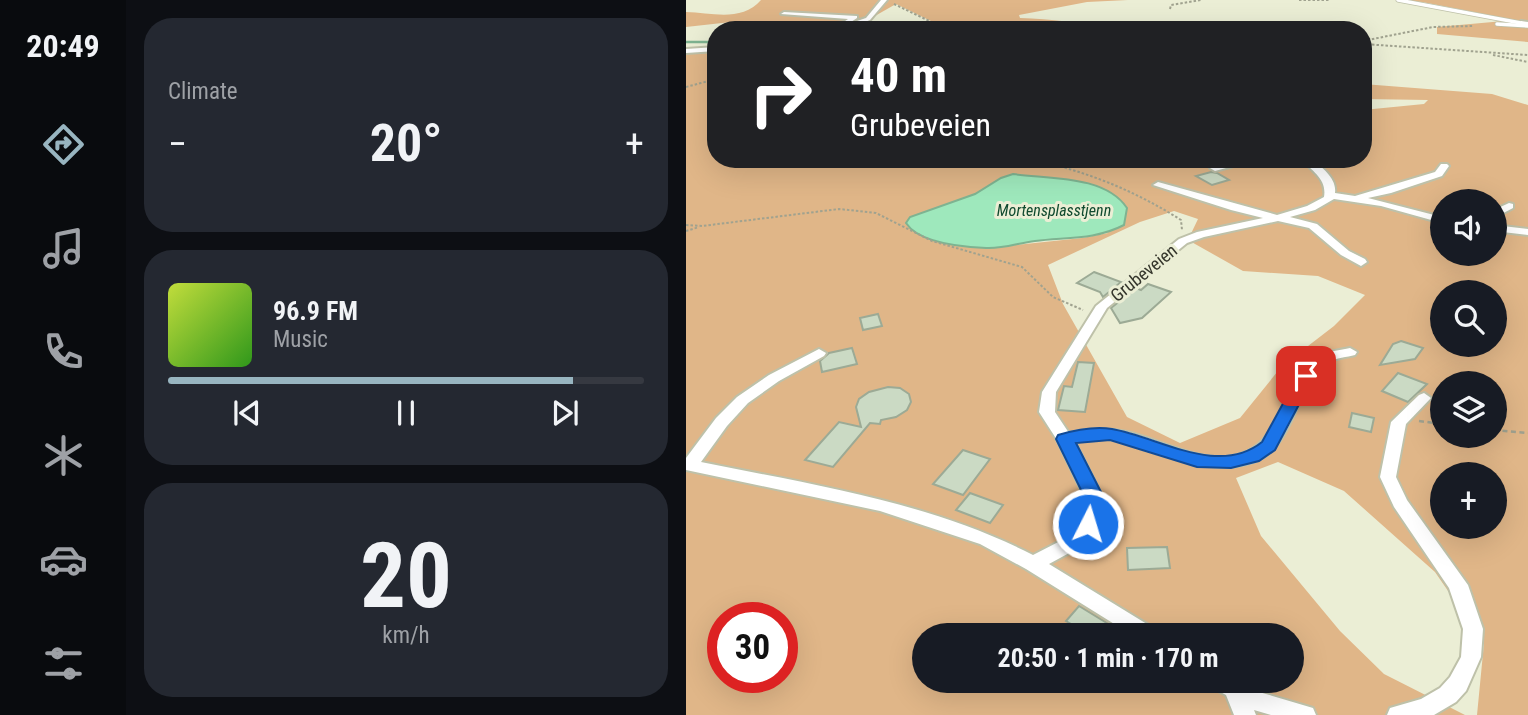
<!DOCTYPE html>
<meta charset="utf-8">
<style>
body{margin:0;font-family:"Roboto Condensed",sans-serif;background:#242831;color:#f1f3f6;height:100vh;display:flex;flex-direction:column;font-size:26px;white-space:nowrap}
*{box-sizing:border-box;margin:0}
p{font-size:23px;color:#9ea1a6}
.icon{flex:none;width:38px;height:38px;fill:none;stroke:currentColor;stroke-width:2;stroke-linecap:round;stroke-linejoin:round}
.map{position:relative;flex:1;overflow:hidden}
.sheet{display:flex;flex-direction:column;gap:18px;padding:18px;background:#0d0f14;width:560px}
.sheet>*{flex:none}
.banner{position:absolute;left:21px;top:21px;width:665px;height:147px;border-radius:28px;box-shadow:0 7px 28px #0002;background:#202124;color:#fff;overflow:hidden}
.tools{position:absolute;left:744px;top:189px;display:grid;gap:14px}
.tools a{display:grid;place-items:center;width:77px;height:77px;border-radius:50%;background:#171b24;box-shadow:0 7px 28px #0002;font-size:35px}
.speed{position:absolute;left:21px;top:602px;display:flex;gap:14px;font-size:35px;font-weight:700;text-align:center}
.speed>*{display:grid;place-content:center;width:91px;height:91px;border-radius:50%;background:#171b24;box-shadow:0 7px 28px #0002;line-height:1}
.speed .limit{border:10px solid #d22;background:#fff;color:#111}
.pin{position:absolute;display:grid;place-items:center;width:60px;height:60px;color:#fff;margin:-30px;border-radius:14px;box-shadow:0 4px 10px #0006}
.me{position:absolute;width:77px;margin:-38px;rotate:5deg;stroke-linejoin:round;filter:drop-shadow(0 0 5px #0008)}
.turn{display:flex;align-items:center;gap:24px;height:147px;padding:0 28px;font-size:32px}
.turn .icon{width:91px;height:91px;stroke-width:2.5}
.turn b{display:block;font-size:49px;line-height:60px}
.big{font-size:52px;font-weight:700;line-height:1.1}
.sheet .card{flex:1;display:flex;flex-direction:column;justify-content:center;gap:10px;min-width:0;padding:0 24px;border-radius:28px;background:#242831}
.sheet .dial{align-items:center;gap:0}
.dial b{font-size:91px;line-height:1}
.song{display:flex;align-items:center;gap:21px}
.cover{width:84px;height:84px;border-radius:10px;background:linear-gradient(135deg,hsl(70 70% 55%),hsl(110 70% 35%))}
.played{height:7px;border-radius:4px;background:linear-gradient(90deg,#98b5c0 85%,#363941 85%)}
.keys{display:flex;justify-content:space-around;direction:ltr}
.heat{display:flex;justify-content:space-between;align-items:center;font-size:38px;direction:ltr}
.trip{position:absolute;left:226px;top:623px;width:392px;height:70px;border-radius:35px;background:#171b24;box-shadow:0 7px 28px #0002;font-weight:700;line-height:70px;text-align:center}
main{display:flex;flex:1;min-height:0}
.menu{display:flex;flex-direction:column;width:126px;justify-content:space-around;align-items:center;background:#090b0e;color:#9ea1a6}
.menu .icon{width:49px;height:49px}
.menu .current{color:#98b5c0}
.menu b{font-size:32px;color:#f1f3f6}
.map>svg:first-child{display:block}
</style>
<main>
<nav class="menu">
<b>20:49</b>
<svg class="icon current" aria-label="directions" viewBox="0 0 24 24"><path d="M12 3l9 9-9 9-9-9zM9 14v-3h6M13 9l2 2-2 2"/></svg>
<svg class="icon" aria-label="music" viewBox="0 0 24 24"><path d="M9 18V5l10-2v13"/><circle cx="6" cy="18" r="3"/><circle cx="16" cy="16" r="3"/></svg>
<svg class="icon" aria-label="phone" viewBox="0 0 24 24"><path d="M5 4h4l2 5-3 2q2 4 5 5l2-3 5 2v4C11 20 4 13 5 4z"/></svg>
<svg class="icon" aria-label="climate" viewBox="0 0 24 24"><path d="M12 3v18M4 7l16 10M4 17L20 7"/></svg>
<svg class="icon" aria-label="car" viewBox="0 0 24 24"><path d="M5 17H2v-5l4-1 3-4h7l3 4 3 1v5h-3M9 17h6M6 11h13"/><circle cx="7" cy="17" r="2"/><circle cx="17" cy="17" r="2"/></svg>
<svg class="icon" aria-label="filters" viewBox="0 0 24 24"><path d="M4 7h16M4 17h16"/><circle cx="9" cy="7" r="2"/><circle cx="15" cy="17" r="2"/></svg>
</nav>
<section class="sheet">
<div class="card"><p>Climate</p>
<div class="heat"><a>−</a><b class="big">20°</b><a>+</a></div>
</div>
<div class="card">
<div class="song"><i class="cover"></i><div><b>96.9 FM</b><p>Music</p></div></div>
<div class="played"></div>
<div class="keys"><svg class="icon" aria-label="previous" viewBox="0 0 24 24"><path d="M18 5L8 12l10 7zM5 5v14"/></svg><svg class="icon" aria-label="pause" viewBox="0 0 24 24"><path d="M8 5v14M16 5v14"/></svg><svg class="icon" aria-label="next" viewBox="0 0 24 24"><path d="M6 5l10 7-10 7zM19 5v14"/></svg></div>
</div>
<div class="card dial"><b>20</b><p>km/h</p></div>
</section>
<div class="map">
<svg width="842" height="715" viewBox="0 0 842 715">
<rect width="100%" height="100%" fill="#ebeed5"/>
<g fill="#e0b688" fill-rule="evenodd">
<path d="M75,0H442L401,2L333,15L334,18C365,19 395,24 425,24L418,30H251L249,23L210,4L180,21L151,30H79L54,21L0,27V12C27,13 56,22 75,0Z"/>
<polygon points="710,0 842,0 842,42 751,34 751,27 829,20 736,2"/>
<path d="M30,48V159H677V110L738,104L742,100L677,99V84L806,94L842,105V715H791L798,643L749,572L658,491L592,462L550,478L575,536L654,631L698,674L779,715H0V51ZM327,174L345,176L422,233L396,238L301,248L224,217L289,194L315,178ZM756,201H808V254H756ZM488,211L512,219L502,240L557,271L632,276L679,295L648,326L596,366L554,418L494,443L441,417L377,304L362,265L454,222ZM756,292H808V345H756ZM756,383H808V436H756ZM756,474H808V527H756ZM37,618H96V677H37ZM238,635H606V681H238Z"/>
</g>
<path fill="#9ee8bc" stroke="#7eb391" stroke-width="2" d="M327,174C363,179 419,175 441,208L438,225C409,240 380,237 349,241C332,243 317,249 300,248C277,247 233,243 220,223L224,217L289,194L315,178Z"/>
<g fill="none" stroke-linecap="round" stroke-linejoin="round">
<g stroke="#7eb391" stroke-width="2.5">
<polyline points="160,30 240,27"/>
<polyline points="0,42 30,42"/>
</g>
</g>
<g fill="#cbdac4" stroke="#9caa95" stroke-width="2">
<polygon points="525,172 531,173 543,180 526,185 510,176"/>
<polygon points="408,272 435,282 417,297 414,292 391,283"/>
<polygon points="462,284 485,292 456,318 434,323 425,308 450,288 455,290"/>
<polygon points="192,314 196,326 177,330 174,318"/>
<polygon points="715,341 737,348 729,359 694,365 707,344"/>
<polygon points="166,348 171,364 136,372 134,361 143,353"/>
<polygon points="392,362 408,363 399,412 372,410 378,386 386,387"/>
<polygon points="712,373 741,384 722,402 696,391"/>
<polygon points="202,387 214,388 223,394 225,402 221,410 210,417 195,420 194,424 184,423 147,467 119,460 153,422 175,427 170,407 173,399 183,392"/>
<polygon points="666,413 688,418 685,432 663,427"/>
<polygon points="277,450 304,459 277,495 247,484"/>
<polygon points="284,493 317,505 304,523 270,510"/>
<polygon points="481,547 484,568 442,570 441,548"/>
<polygon points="393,606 424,625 416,635 404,635 380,621"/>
</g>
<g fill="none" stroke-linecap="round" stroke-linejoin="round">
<g stroke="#bec1a9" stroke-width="5">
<g id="service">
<polyline points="712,0 835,23"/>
<polyline points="49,24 58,30"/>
<polyline points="811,24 842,26"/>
</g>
</g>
<g stroke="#bec1a9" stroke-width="4">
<g id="minor">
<polygon points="195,0 201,0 184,20 161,29 158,27 146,30 162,19 95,14 98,12 171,16 171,18 162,24 180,18"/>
<polygon points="835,21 842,22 842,26 833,24"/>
<polygon points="75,25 85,29 86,30 73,28"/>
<polygon points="30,47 30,51 0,53 0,49"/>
<polygon points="554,159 573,159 529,171 524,168"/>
<path d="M615,159H626C636,168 651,178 649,193L669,196L749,172L755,164H761L763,166L756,176L705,193L682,198L756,217V223L695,206L648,199L629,210L604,217L631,224L663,251L679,259L681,262L675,266L655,255L623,228L592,221L518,237L501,243L421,308L370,392L369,412L383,433C403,429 421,428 441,432C477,440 523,469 560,452C597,436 598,380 633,357C641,351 655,350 664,348L671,352L669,355C661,357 650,358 643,362C607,387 610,447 567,462C515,480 471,443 421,439C410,438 399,440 389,442L415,494L411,524L396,546L363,564L469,629L472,635H446L340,569L294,544L194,511L0,470V458L30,418L51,397L83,375L133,349L140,353L138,356L93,381L62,403L41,426L15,462C128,485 244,502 347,555L384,536L393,523L397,494L371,440L353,412L356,392L410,306L493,239L511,232L577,218L545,210L467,185L472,182L591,215L621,206L638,197C641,179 627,172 615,159Z"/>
<polygon points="823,203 827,204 827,208 808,218 808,210"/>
<polygon points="808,225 842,229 842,235 808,231"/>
<polygon points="738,393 745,398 720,424 710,477 721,500 782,585 797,629 795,657 780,691 770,702 748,715 701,715 704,708 735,699 754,688 764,677 775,657 777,629 763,588 708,507 694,477 705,422 733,395"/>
<polygon points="524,681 554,681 573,692 627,708 630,715 585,715 568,710 570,715 548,715 540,695 527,688"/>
</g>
</g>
<g stroke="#a0a28f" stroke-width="2" stroke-dasharray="2.5 2" stroke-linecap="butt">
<polyline points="613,0 643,0"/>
<polyline points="208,4 262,30"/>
<polyline points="484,9 485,5 515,0"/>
<polyline points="677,41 747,27 787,26"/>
<polyline points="677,44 842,55"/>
<polyline points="807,55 842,62"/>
<polyline points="0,87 30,79"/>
<path d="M358,159L365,164C412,176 454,194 495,220L496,230"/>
<polyline points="0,225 16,226 153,209 190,213 246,241 336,267 367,297 397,310"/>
<polyline points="0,231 13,227"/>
</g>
<g stroke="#a0a28f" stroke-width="2.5" stroke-dasharray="5 3.5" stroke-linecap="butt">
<polyline points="733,421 756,424"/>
<polyline points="808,430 842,433"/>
</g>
<use href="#service" stroke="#fff" stroke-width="3.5"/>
<use href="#minor" fill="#fff" fill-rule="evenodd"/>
</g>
<path fill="#1a73e8" stroke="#114b97" stroke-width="2" d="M620,371L628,376L589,450L573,461L545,468L511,467L424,440L390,443L416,494L409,529L402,532L395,529L392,524L397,494L370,439L372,435C389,430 408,426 426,429C473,437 532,477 576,442L612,376Z"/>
<g text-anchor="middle" stroke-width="6" stroke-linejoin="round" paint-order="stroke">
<g font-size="16" font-style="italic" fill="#0f492e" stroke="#ebeed5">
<text x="368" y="216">Mortensplasstjenn</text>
</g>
<g font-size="18" fill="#35362c" stroke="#ebeed5">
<text transform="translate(458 273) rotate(-39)" y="6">Grubeveien</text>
</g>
</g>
</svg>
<div class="tools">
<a><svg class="icon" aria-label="sound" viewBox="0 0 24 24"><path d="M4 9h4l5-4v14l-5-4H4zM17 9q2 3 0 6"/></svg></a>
<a><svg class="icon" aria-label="search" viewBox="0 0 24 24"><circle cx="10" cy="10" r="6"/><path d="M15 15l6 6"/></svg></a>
<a><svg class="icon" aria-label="layers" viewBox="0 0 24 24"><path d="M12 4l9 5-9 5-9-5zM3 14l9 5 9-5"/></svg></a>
<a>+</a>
</div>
<div class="speed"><div class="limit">30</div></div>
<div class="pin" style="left:620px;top:376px;background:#d93025"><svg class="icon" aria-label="arrive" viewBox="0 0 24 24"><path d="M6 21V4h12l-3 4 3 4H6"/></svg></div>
<svg class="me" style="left:402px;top:524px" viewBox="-20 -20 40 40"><circle r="17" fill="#1a73e8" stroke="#fff" stroke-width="3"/><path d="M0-11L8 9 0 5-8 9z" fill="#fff"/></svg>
<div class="trip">20:50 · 1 min · 170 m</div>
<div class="banner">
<div class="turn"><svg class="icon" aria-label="right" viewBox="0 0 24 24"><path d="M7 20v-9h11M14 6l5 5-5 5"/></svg><div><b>40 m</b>Grubeveien</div></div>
</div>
</div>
</main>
